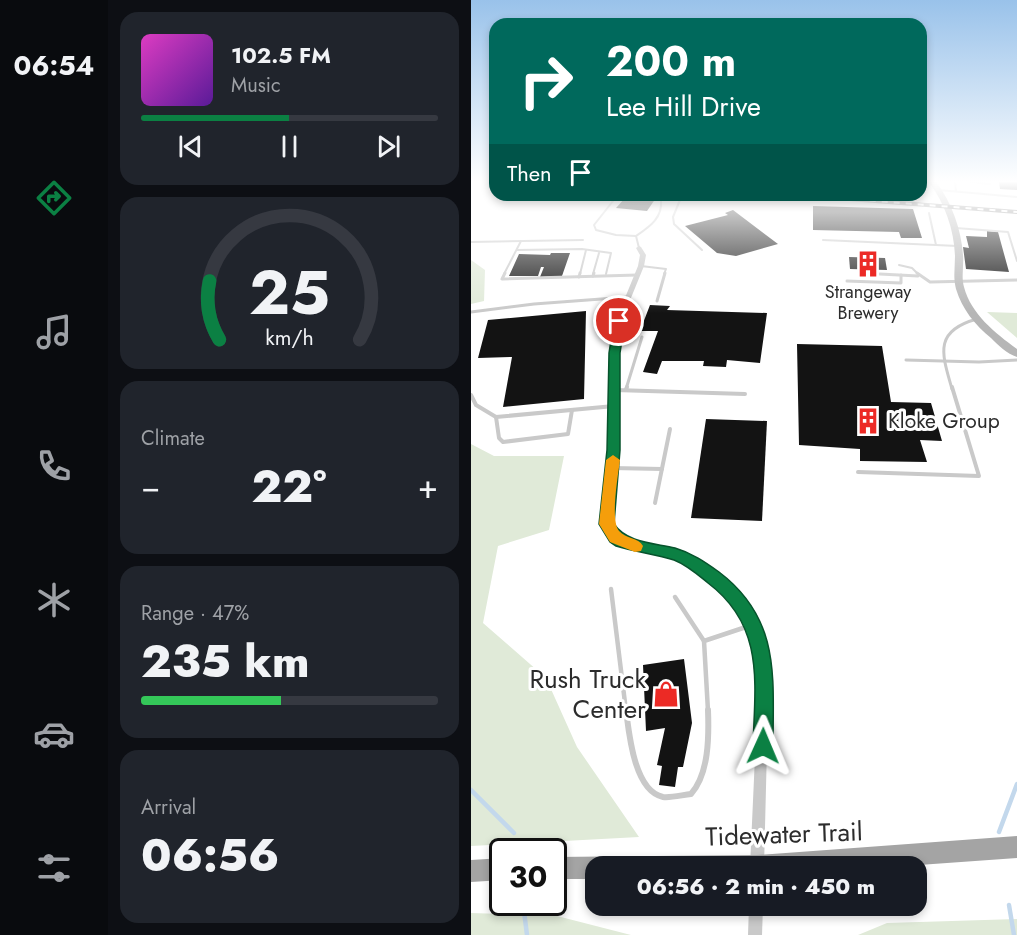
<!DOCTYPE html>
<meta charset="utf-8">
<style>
body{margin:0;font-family:Jost,sans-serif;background:#20242c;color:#f1f3f6;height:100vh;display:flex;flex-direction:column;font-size:22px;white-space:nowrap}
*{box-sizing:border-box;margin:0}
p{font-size:20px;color:#9ea1a6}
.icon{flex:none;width:33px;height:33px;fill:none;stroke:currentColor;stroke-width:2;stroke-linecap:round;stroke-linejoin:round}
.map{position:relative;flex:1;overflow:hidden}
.details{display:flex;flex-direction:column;gap:12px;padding:12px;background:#0d0f14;width:363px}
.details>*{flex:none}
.banner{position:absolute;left:18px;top:18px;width:438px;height:183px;border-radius:18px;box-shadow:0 3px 9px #0003;background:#00695c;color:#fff;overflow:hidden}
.speed{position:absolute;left:18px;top:838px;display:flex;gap:12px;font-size:30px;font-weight:700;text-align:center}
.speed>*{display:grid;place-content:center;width:78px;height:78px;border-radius:50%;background:#171b24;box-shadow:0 3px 9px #0003;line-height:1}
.speed .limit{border:3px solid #111;border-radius:9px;background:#fff;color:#111}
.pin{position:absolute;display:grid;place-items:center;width:51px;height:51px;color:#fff;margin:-26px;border:3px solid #fff;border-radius:50%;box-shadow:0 2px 6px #0007}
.me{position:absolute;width:66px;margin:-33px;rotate:1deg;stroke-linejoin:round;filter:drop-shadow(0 0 4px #0008)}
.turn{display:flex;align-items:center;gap:21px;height:126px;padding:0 18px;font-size:27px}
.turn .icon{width:78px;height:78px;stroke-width:2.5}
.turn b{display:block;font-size:42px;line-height:51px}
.then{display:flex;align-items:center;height:57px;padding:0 18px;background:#0003;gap:12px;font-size:22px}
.big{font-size:45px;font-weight:800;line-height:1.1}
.details .tile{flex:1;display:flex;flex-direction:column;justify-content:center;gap:9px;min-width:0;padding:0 21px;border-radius:18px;background:#20242c}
.details .dial{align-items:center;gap:0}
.dial svg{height:156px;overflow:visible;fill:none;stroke:#363941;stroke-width:7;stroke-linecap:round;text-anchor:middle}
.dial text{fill:#f1f3f6;stroke:none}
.song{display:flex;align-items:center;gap:18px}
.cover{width:72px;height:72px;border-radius:9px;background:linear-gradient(135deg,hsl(310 70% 55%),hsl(270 70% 35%))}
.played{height:6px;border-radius:3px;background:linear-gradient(90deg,#0b8043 50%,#363941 50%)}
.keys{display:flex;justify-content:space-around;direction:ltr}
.heat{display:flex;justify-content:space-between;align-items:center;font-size:33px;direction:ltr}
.charge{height:9px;border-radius:4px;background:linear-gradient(90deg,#34c759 47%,#363941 0)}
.trip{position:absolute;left:114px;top:856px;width:342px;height:60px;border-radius:18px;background:#171b24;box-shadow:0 3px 9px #0003;font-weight:800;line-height:60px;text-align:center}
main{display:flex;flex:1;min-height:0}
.dock{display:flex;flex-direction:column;width:108px;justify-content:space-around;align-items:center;background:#090b0e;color:#9ea1a6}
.dock .icon{width:42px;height:42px}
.dock .current{color:#0b8043}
.dock b{font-size:27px;color:#f1f3f6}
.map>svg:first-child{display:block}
</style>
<main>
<nav class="dock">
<b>06:54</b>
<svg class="icon current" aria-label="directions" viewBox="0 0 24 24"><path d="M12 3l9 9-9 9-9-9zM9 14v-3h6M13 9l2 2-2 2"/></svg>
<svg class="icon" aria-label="music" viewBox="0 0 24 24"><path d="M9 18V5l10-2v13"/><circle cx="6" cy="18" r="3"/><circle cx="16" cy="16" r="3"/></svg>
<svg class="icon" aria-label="phone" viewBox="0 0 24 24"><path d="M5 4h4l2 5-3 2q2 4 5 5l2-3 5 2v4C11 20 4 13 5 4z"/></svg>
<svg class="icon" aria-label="climate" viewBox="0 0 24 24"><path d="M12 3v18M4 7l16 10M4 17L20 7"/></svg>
<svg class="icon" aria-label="car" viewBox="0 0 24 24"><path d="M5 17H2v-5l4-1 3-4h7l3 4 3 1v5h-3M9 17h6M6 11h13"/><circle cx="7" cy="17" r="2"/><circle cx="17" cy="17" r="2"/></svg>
<svg class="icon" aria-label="filters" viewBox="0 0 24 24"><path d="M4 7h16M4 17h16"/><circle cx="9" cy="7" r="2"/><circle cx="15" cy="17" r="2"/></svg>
</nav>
<section class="details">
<div class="tile">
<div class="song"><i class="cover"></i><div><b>102.5 FM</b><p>Music</p></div></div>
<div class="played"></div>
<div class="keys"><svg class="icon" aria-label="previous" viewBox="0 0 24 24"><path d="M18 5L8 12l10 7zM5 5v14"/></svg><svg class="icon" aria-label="pause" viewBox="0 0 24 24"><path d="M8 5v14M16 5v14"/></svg><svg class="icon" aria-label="next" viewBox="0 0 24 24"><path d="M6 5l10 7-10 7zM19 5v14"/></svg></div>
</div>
<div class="tile dial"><svg viewBox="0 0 100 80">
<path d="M14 69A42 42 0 1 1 86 69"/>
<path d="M14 69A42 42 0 0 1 9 39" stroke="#0b8043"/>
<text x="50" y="56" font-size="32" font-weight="700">25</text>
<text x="50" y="72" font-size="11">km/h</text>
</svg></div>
<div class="tile"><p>Climate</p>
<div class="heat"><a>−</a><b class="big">22°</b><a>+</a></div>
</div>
<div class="tile"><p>Range · 47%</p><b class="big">235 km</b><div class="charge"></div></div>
<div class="tile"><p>Arrival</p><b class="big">06:56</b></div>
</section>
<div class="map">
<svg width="546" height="935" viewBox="0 0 546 935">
<rect width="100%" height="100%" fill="#fff"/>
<g fill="#e0ead8">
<polygon points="0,260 14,270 13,301 0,304"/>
<polygon points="516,312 546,313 546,338"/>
<polygon points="0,444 23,456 93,456 78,530 27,546 12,623 75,678 106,747 168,837 0,846"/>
<polygon points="0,913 86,916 160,935 0,935"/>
<polygon points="546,919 546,935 387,935 416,923"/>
</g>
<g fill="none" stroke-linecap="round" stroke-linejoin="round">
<g stroke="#c3d8ec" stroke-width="4.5">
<polyline points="0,790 43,833"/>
<polyline points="528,832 546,784"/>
<polyline points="52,903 56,935"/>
<polyline points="538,905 543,935"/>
</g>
</g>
<g fill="#131313">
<polygon points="528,182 546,182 546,190 529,189"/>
<polygon points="141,195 187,195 176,211 145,208 154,198"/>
<polygon points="342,206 442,209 451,238 430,238 428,232 342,230"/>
<polygon points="262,210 307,244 265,256 246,253 214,226 257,215 254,213"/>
<polygon points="516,231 527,232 538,272 495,269 492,247 498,248 495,236 516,237"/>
<polygon points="80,253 99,253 91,276 69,277 73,267 70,267 67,276 38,276 48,254 79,255"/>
<polygon points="378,257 414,258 416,270 379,269"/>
<polygon points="179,305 199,306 196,310 296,313 289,363 256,360 255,367 232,366 233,361 191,361 186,374 172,372 187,331 169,331"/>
<polygon points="115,311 113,399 32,407 41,357 7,358 17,320"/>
<polygon points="326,344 411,346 420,402 460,403 471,441 449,440 456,462 389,461 389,449 328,445"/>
<polygon points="235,419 296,421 291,521 220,518"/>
<polygon points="213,659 221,723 212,767 207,767 204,787 188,785 191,766 186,765 194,728 175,731 172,665"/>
</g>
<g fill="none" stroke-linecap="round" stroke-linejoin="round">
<g stroke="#c9c9c9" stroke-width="2">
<polyline points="484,182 485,191"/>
<polyline points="500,182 519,184"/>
<polyline points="468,190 546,197"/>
<polyline points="211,195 202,217 203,224 231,250"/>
<polyline points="142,201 123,225 125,230 145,235 165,236 168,248"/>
<polyline points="458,213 465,245"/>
<polyline points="485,228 537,232 546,261"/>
<path d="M165,236C178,227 192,218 190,200"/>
<polyline points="352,240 487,246"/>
<polyline points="0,242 112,240"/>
<polyline points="46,250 111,249 140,253 135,274"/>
<polyline points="428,265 441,268 447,274"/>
<polyline points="170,266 195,269 193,274"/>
<polyline points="33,274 50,241"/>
<polyline points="109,274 115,250"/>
<polyline points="122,274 128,253"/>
<polyline points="409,274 418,274"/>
</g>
<g stroke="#c9c9c9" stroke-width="3">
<polyline points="34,273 31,279 166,275"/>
<polyline points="446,273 459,282 546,280"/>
<polyline points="409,274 447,276"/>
<polyline points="122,276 123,273"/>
<polyline points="108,277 109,273"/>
<polyline points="376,281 430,283 430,275"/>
<polyline points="186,301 194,273"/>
<polyline points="0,312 63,304 157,297"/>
<polyline points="435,360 508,362 546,360"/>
<polyline points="155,389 171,337"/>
<path d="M481,389C471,354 462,331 506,319"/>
</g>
<g stroke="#c9c9c9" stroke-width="4">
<polyline points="144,390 274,394"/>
<polyline points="155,390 156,387"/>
<polyline points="0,395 5,405 25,417 143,406"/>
<polyline points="25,417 28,438 32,442 97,434 101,410"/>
<polyline points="141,468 191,469"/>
<polyline points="387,472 508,476 481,387"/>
<polyline points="184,503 199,429"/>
</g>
<g stroke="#c9c9c9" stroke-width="4.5">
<polyline points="140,589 155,711"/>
<polyline points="204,597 233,641"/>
<polyline points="237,711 233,641 281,625"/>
</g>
<path stroke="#c9c9c9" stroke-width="6" d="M155,710C158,733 163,791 192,797C200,798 211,795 220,794C238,774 238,736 237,710"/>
<g fill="#c9c9c9" fill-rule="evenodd">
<polygon points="168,246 170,247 175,255 173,266 153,315 147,353 147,450 139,517 142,528 153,539 206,551 238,567 271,597 290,631 298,668 293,867 279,867 288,668 280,632 263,603 232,573 204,558 147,545 135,533 131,517 139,450 141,353 147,315 167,266 169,255 165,248"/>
<polygon points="278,906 292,906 291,935 277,935"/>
</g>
<path fill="#b6b6b6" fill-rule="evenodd" d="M458,182H465C481,203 490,229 492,255C493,266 490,277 493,287C500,314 524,333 546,349V357C536,354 527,345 520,338C504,325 491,309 485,289C482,278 484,267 484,256C483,229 474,204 458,182Z"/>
<g fill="#a4a4a4" fill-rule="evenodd">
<polygon points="546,836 546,858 420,867 124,867 124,879 82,879 82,857 286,855"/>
<polygon points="32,858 32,880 0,882 0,860"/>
</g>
<g stroke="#818181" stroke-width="4">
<polyline id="rail" points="327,195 546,212"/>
</g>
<use href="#rail" stroke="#fff" stroke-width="2" stroke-dasharray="6" stroke-linecap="butt"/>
</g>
<linearGradient id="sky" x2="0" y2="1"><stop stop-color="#99c2ea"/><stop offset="0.58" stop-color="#fff"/><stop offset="1" stop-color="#fff" stop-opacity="0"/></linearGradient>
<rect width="546" height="313" fill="url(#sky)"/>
<path fill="#0b8043" stroke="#07532c" stroke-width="1.5" d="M148,318L154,321L149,353V450L143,524C156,543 183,543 204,548C221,553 234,562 248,572C310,619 302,677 302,746L299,753L292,756L285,753L282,746C284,683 294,626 237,583C226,574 216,565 203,560C184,554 164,552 145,546L139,542L128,524L136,450L138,353L143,321Z"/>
<path fill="#f59e0b" d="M142,455L149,460C147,476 139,520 148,531C155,539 167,537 172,546L170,551L164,552L139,542L128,524L135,460Z"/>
<defs>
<g id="building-bare" transform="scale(2.07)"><path d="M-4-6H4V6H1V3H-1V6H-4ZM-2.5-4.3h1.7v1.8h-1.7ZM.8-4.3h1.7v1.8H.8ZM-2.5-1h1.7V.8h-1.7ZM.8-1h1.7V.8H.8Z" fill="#ec2a25" stroke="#fff" stroke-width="2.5" paint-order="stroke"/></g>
<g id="shop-bare" transform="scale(2.07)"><path d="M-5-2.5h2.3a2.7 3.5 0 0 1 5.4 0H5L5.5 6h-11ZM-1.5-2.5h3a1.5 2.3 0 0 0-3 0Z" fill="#ec2a25" stroke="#fff" stroke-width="2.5" paint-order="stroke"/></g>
</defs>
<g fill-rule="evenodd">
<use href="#building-bare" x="397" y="264"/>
<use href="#building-bare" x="397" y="421"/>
<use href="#shop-bare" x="195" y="694"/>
</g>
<g text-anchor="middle" stroke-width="6" stroke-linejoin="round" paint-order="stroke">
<g font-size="18" fill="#2c2c2c" stroke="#fff">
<text x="397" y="298">Strangeway<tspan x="397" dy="21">Brewery</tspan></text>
</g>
<g font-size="21" fill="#2c2c2c" stroke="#fff" text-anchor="start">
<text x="417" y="428">Kloke Group</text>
</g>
<g font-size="26" fill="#2c2c2c" stroke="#fff" text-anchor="end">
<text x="175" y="688">Rush Truck<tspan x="175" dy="30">Center</tspan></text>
</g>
<g font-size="26" fill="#2c2c2c" stroke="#fff">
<text transform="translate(313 834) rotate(-2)" y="9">Tidewater Trail</text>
</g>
</g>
</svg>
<div class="speed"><div class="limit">30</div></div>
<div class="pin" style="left:148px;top:321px;background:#d93025"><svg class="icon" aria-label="arrive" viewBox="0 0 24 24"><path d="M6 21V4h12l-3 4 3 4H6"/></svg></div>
<svg class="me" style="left:292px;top:746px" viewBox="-20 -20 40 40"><path d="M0-17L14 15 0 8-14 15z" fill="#0b8043" stroke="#fff" stroke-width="4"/></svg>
<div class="trip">06:56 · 2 min · 450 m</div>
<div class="banner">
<div class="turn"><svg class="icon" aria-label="right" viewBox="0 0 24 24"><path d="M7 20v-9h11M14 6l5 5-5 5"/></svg><div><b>200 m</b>Lee Hill Drive</div></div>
<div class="then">Then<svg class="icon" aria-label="arrive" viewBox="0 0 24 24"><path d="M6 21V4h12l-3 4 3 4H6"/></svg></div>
</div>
</div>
</main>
